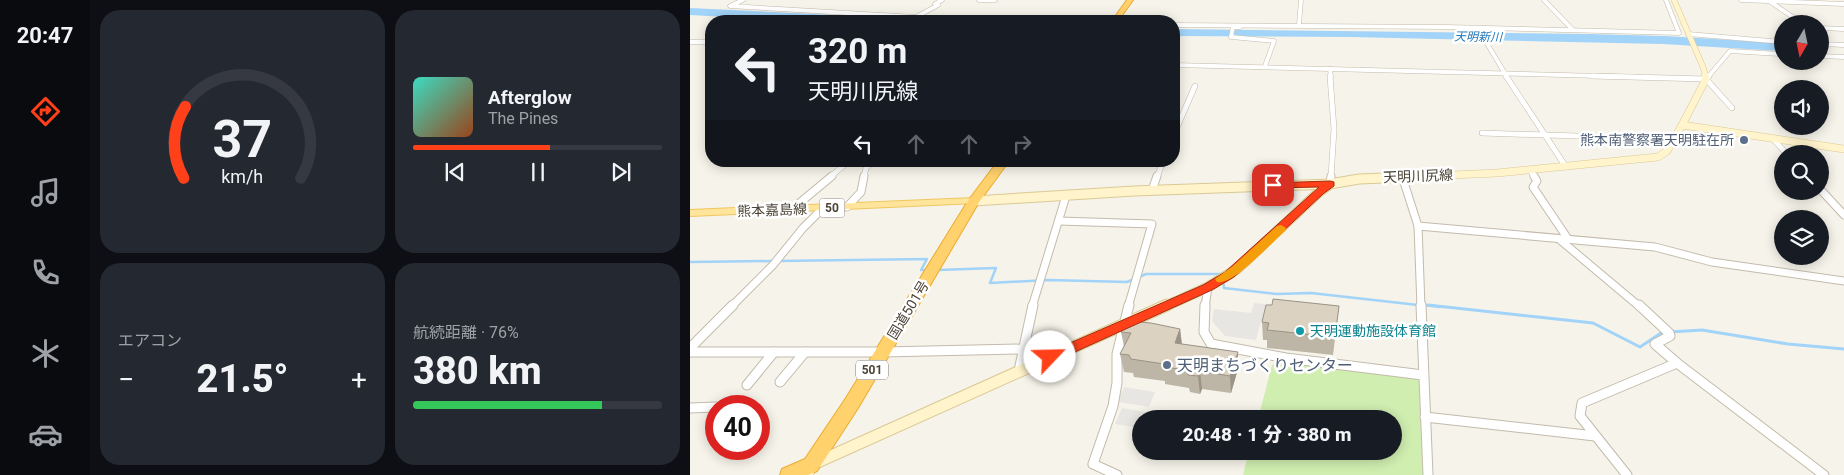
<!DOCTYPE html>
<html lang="ja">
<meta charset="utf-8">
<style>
body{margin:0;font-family:Roboto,"Noto Sans JP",sans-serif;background:#242831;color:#f1f3f6;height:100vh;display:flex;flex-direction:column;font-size:19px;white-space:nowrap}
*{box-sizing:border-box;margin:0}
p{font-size:16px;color:#9ea1a6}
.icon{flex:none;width:28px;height:28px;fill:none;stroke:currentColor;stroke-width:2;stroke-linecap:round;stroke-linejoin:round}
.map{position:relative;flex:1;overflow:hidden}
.panel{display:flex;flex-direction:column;gap:10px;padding:10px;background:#0d0f14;width:600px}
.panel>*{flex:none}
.guide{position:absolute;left:15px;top:15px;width:475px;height:152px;border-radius:20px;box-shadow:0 2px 12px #0003;background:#171b24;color:#f1f3f6;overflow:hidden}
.needle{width:32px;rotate:189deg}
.tools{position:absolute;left:1084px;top:15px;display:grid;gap:10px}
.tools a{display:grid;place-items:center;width:55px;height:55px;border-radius:50%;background:#171b24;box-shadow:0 2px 12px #0003;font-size:25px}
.speed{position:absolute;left:15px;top:395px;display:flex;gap:10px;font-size:25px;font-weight:700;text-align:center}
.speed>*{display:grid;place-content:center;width:65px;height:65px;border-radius:50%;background:#171b24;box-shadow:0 2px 12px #0003;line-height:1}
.speed .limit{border:8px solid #d22;background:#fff;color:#111}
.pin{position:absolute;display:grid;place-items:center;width:42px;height:42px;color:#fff;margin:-21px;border-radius:10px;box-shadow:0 2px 8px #0006}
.me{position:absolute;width:55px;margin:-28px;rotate:66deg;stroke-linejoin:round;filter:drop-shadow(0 0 4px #0008)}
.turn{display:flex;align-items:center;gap:18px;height:105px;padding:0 20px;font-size:22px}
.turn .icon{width:65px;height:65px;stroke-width:2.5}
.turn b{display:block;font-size:35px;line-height:42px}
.lanes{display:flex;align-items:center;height:48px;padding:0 20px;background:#0003;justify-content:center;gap:25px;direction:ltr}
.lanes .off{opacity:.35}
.big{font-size:38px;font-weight:800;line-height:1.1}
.panel .card{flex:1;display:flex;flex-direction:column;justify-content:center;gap:8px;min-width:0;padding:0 18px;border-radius:20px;background:#242831}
.panel .dial{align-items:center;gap:0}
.dial svg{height:130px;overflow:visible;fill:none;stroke:#363941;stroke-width:7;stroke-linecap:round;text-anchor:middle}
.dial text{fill:#f1f3f6;stroke:none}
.song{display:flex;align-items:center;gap:15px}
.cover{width:60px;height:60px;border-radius:8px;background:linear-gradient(135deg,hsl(170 70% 55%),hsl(20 70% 35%))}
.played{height:5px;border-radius:2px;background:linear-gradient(90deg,#ff4019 55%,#363941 55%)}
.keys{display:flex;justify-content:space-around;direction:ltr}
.heat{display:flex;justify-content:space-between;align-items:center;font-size:28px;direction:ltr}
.charge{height:8px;border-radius:4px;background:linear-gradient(90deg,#34c759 76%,#363941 0)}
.panel .tiles{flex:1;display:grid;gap:10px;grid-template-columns:repeat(2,1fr)}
.trip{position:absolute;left:442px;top:410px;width:270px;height:50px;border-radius:25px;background:#171b24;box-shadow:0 2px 12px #0003;font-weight:800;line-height:50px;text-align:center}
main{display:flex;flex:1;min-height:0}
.menu{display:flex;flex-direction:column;width:90px;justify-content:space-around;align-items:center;background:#090b0e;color:#9ea1a6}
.menu .icon{width:35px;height:35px}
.menu .on{color:#ff4019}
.menu b{font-size:22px;color:#f1f3f6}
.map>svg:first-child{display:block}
</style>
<main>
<nav class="menu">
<b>20:47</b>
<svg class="icon on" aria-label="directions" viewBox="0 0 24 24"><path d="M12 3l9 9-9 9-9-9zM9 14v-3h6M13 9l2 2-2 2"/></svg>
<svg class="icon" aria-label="music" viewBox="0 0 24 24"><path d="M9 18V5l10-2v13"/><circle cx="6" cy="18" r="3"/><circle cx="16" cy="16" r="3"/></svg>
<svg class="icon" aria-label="phone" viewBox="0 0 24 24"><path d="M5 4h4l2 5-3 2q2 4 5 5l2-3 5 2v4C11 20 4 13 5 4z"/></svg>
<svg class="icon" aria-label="climate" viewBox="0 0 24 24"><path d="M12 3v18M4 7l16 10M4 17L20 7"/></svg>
<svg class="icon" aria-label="car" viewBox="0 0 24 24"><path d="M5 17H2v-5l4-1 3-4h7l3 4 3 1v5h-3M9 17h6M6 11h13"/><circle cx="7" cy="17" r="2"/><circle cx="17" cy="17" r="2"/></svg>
</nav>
<section class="panel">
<div class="tiles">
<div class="card dial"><svg viewBox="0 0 100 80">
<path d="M14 69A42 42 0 1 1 86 69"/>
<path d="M14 69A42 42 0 0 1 15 25" stroke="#ff4019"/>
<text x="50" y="56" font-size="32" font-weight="700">37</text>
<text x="50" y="72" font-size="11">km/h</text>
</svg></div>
<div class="card">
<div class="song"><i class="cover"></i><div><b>Afterglow</b><p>The Pines</p></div></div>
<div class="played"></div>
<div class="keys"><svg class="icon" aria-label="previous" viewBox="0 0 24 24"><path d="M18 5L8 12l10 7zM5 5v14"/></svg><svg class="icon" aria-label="pause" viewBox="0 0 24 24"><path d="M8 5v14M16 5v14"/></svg><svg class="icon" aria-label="next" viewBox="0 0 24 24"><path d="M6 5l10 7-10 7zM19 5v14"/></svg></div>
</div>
<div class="card"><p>エアコン</p>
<div class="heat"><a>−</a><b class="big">21.5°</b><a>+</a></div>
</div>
<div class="card"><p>航続距離 · 76%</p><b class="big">380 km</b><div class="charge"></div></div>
</div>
</section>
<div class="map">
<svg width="1154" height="475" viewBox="0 0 1154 475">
<rect width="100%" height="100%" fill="#f6f3ea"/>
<polygon fill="#d0eeb0" points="588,362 730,377 733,475 553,475 559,451 704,451 704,419 568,419 582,365"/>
<g fill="#e8e6e2">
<polygon points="564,303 607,307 577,312 570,325 566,340 535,336 522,321 524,309 561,313"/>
<polygon points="434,387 465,392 459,407 428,402"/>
<polygon points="432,408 456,412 453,419 451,419 449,428 425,424"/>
</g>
<g fill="#a2d3f8">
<polygon points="0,8 269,21 105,21 0,15"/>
<polygon points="484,29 899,34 975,36 1092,43 1092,51 973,44 661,37 484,36"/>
</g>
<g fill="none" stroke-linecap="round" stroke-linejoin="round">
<g stroke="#a2d3f8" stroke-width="2.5">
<polyline points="89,261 237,259 231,270 237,270"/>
<polyline points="0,262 83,261"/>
<polyline points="247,270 306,268 300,283 358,280 437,282 444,279"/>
<polyline points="449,277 456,274 533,274"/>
<polyline points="533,279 534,288 587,294 621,293 728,305"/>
<polyline points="734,305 750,307"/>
</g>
<g stroke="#a2d3f8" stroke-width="3">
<polyline points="738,305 903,323 950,347 971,333 975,333"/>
<polyline points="980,332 1012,330 1098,344 1154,349"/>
</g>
<g stroke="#c3bbab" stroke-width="5">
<g id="street-far3">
<polyline points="53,0 40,6 226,17 248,5 245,4 252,0"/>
<polyline points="289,0 305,0"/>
<polyline points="854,0 882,29"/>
<polyline points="1051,0 1154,4"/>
<polyline points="1079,1 1113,24"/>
<polyline points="484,25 758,27 989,33 976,0"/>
<polyline points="609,25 611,0"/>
<polyline points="550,27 543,27 541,37 584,41 575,66"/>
<polyline points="1130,28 1154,29"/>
<polyline points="784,30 789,30 817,77"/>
<polyline points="998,34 1092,42"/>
<polyline points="0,42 21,42"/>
<polyline points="1130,44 1154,45"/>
<polyline points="1130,56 1154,57"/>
<polyline points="484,65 949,77"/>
<polyline points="640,69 641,77"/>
<polyline points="1018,77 1040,51 1092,54"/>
</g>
</g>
<g stroke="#c3bbab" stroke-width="6">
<g id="street-far2">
<polyline points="640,76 644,129 641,177"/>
<polyline points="816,76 876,167"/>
<polyline points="902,76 1016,79 1042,108"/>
<polyline points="1016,79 1019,76"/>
<polyline points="792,133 918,137 980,146"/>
<polyline points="484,134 505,86"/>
<polyline points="1083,139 1097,154"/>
<polyline points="840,170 844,177"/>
<polyline points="140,177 159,161"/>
<polyline points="174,177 176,168 184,161"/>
<polyline points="467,177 473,161"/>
</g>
</g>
<g stroke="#c3bbab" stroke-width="9">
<g id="street-far1">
<polyline points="712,176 728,226 731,307"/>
<polyline points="844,176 847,181 843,187 878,239"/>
<polyline points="640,184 641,176"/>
<polyline points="1130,189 1154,215"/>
<polyline points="462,190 467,176"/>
<polyline points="157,207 171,192 174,176"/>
<polyline points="101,210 142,176"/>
<polyline points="369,221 462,224 438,307"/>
<polyline points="728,226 965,247 1022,262 1154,281"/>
<polyline points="869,239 950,307"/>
<polyline points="41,307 83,265 113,228 133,208"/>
<polyline points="342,307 376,196"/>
<polyline points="515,307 518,287"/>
</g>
</g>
<g stroke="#c3bbab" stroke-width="11">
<g id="street">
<polyline points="515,305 514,332 521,344 596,358 733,375"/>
<polyline points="731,305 738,475"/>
<polyline points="949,305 979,333 980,336 965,344 987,363 1134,475"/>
<polyline points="0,348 43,305"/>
<polyline points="0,352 193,352 333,349"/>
<polyline points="331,370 330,366 343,305"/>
<polyline points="90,382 115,352"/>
<polyline points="57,385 84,352"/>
<polyline points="0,408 26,407"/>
<polyline points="735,417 905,436"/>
<polyline points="427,475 403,464 423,406 427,383 427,354 439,305"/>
<polyline points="937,475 890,416 892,403 987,363"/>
</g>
</g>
<g stroke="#dbc996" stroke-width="6">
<polyline id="secondary-far3" points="984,0 1013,67 1016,77"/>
</g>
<g stroke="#dbc996" stroke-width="8">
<g id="secondary-far2">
<polyline points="992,125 1016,79 1015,76"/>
<polyline points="716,177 807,173 968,157 977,151 992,125 1154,149"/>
</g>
</g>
<g stroke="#dbc996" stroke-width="11">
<g id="secondary-far1">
<polyline points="284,201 444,191 640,184 669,179 745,176"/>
<polyline points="474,307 518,287 547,269 629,192 640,184"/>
</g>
</g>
<g stroke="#dbc996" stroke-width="13">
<polyline id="secondary" points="117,475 121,465 477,305"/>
</g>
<g stroke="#f0c75f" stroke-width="2">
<polygon id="primary" points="284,198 287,199 289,201 287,203 0,216 0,210"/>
</g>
<g stroke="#edab2e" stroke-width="2">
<g id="highway">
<polygon points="437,0 443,0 428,21 422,21"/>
<polygon points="308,161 319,161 289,202 168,408 127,471 118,475 90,475 92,469 115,459 156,398 278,201"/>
</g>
</g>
<use href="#street-far3" stroke="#fff" stroke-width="4"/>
<use href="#street-far2" stroke="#fff" stroke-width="5"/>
<use href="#street-far1" stroke="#fff" stroke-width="7"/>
<use href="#street" stroke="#fff" stroke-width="9"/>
<use href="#secondary-far3" stroke="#fff4cc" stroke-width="5"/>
<use href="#secondary-far2" stroke="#fff4cc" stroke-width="7"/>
<use href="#secondary-far1" stroke="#fff4cc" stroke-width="9"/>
<use href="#secondary" stroke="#fff4cc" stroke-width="11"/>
<use href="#primary" fill="#ffe59b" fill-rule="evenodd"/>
<use href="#highway" fill="#ffd26d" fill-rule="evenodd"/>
</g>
<g fill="#bdb5a6">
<polygon points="649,306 643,355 577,348 577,340 573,340 572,322"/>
<polygon points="490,329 492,344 548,352 548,369 541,393 512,389 510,394 500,392 499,388 475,384 475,381 444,377 443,373 434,372 430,354 434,346 431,332"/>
</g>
<g fill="#9a9387">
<polygon points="490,329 492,347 485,343"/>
<polygon points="548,352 548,369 541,393 540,376"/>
<polygon points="510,371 512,389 510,394 508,376"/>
</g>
<g fill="#dcd2c1" stroke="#9a9387">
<polygon points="583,299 649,306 645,337 577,330 579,323 572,322 576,305 582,305"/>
<polygon points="437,321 461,323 490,329 485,343 548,352 540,376 510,371 508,376 498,375 499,370 473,367 474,364 441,359 439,355 430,354 441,333 431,332"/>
</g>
<polygon fill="#ff4019" stroke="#a62a10" points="640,181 644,182 644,186 633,194 544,277 522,290 365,361 360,363 355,361 353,357 355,354 513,285 535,272 629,187 583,188 580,188 580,183"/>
<path fill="#f59e0b" d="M591,225L596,228L595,231C582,242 543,286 527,282L525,279L543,266L587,226Z"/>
<g fill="#5c6f8a" stroke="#fff" stroke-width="2">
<circle cx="1054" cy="140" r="5"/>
<circle cx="477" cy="365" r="5"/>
</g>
<circle fill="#0f9aa8" stroke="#fff" stroke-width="2" cx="610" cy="331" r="5"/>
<g text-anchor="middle" stroke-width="5" stroke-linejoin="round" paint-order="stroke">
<g font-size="12" font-style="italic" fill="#2378bb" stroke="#fff">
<text transform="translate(788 37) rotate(1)" y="4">天明新川</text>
</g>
<g fill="#fff" stroke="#827c73" stroke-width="1">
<rect x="129.5" y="198.5" width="25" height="19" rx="4"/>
<rect x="166" y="360.5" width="32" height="19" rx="4"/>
</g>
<g font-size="12" font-weight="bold" fill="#4c4437">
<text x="142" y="212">50</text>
<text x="182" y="374">501</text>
</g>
<g font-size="14" fill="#4e5e75" stroke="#fff" text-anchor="end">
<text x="1044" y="145">熊本南警察署天明駐在所</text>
</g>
<g font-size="14" fill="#4c4437" stroke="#fff">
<text transform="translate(728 176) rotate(-2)" y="5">天明川尻線</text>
<text transform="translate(82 210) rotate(-2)" y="5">熊本嘉島線</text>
<text transform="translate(218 310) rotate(-59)" y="5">国道501号</text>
</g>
<g font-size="14" fill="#0d838f" stroke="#fff" text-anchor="start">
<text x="620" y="336">天明運動施設体育館</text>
</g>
<g font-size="16" fill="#4e5e75" stroke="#fff" text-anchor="start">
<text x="487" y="371">天明まちづくりセンター</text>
</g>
</g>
</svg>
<div class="tools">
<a><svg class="needle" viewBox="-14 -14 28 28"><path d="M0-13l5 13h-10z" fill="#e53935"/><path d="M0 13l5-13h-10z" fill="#9ea1a6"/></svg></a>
<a><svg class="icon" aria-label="sound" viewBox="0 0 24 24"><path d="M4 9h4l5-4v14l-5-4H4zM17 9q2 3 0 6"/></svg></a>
<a><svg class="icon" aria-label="search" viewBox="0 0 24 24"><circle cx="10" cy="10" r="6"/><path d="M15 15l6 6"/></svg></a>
<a><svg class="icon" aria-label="layers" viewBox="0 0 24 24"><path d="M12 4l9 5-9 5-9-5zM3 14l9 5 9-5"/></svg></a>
</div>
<div class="speed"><div class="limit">40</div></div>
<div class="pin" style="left:583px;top:185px;background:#d93025"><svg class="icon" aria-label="arrive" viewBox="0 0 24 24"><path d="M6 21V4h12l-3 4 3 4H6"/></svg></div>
<svg class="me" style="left:360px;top:357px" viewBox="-20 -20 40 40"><circle r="19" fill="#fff"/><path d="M0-13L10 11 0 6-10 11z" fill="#ff4019"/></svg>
<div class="trip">20:48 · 1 分 · 380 m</div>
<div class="guide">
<div class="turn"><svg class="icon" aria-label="left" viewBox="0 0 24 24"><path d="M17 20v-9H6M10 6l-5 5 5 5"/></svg><div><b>320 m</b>天明川尻線</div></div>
<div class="lanes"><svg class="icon" aria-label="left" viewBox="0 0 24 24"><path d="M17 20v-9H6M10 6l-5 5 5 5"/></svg><svg class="icon off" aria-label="ahead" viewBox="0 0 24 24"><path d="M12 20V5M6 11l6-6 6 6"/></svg><svg class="icon off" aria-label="ahead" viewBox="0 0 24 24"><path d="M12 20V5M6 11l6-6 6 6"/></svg><svg class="icon off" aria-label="right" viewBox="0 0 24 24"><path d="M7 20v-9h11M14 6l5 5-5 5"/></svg></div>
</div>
</div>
</main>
